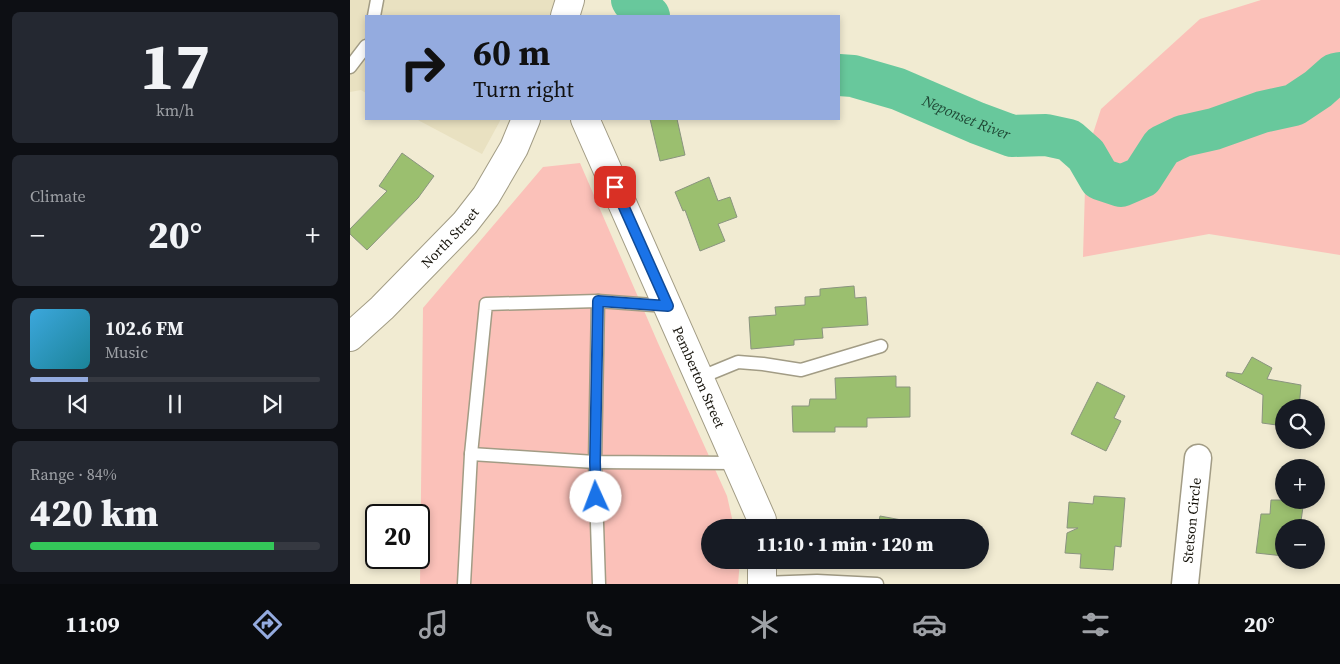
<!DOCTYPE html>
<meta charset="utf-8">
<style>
body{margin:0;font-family:"Source Serif 4",serif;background:#242831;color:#f1f3f6;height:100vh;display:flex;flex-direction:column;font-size:19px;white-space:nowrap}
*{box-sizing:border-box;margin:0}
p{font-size:16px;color:#9ea1a6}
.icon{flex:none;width:28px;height:28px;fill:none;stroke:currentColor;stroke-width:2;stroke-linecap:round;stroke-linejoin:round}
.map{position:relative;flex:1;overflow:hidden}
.side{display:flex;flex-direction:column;gap:12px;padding:12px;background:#0d0f14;width:350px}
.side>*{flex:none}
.banner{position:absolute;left:15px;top:15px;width:475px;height:105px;border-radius:0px;box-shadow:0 2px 8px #0003;background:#94abdf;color:#111;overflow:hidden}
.controls{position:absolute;left:925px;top:399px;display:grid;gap:10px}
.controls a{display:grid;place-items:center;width:50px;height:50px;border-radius:50%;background:#171b24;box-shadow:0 2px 8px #0003;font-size:25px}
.speed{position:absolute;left:15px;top:504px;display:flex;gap:10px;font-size:25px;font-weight:700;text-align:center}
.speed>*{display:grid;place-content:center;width:65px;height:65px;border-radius:50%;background:#171b24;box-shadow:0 2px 8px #0003;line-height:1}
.speed .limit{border:2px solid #111;border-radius:8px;background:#fff;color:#111}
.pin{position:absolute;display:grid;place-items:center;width:42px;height:42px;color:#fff;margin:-21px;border-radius:10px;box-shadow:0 2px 8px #0006}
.me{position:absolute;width:55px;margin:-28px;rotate:358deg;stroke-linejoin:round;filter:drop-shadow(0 0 4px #0008)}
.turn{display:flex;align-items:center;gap:18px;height:105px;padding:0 25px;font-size:22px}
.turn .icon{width:65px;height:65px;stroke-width:2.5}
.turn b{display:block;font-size:35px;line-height:42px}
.big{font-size:38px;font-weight:800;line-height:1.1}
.side .widget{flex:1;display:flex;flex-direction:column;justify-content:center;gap:8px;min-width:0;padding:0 18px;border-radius:8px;background:#242831}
.side .dial{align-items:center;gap:0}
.dial b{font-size:65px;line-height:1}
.song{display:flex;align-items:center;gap:15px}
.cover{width:60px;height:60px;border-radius:8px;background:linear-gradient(135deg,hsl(200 70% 55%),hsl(190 70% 35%))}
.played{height:5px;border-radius:2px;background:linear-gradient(90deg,#94abdf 20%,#363941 20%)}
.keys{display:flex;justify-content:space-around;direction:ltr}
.heat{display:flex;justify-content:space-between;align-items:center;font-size:28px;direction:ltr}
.charge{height:8px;border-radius:4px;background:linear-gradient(90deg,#34c759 84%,#363941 0)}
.trip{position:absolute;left:351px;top:519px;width:288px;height:50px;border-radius:25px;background:#171b24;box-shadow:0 2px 8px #0003;font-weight:800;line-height:50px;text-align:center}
.dock{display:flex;height:80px;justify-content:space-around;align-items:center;background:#090b0e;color:#9ea1a6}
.dock .icon{width:35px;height:35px}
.dock .on{color:#94abdf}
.dock b{font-size:22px;color:#f1f3f6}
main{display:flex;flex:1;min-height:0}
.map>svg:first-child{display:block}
</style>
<main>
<section class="side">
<div class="widget dial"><b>17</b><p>km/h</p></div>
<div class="widget"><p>Climate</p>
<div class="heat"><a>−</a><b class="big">20°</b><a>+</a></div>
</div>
<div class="widget">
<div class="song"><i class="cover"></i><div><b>102.6 FM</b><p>Music</p></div></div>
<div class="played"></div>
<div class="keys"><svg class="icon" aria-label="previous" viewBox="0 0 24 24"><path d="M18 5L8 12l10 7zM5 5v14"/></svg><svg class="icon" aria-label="pause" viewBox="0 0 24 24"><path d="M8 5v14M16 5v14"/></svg><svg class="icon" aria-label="next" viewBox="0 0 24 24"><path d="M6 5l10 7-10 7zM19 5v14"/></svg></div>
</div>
<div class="widget"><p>Range · 84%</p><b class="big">420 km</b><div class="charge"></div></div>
</section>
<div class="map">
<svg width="990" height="584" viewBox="0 0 990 584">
<rect width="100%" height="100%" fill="#f1ebd2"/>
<g fill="#e9e1c1">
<polygon points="0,0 205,0 200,16 16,16 16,93 11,90 0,92"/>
<polygon points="66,119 151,119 132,154"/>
</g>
<g fill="#fbc1b9">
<polygon points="911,0 990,0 990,255 859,234 733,257 736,155 751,109 850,19"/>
<polygon points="230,163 308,343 377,496 384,527 360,528 360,560 390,560 388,584 70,584 73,308 193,167"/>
</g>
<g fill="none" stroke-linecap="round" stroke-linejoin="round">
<g stroke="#68c89c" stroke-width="42">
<polyline points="282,0 289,9 299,16"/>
<path id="s1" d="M489,75L503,76L548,89L627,123L662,136L696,135L719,140L736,155L750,179L771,186L792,177L812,146L833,136L864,129L912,112L944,105L968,89L985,74L990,73"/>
</g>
</g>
<g fill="#9bbf6f" stroke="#8a947f">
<polygon points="300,119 327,119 335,155 310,161"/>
<polygon points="52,153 84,176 68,198 17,250 0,234 0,229 37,191 29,186"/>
<polygon points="359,177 368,201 380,197 387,217 368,224 375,241 350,251 335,210 333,211 325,192"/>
<polygon points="504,286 505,298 516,297 518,325 472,328 473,338 444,340 444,345 401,349 399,317 426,315 425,307 455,305 455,297 470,296 470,289"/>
<polygon points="902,357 922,368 917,379 951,385 949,408 934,408 934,426 912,423 913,395 876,376 877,372 892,374"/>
<polygon points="546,376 546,387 560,387 560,417 517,418 517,427 485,427 485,432 443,432 442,406 459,406 460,399 486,399 485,378"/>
<polygon points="747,382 775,396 764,418 771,421 756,451 721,434"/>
<polygon points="744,496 775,498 771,547 765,546 763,570 730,568 731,554 715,553 717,533 728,528 717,528 719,502 743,504"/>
<polygon points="921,500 954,500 950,528 934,528 934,556 906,553 911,514 920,514"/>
<polygon points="530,516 557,521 556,528 508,528 509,521 528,525"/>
</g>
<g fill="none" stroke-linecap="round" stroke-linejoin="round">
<g stroke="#a29c85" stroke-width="15">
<g id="service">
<polyline points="24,16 27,0"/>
<polyline points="0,67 16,46"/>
<polyline points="248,301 245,462 249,584"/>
<polyline points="349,378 388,362 413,364 451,370 531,346"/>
<polyline points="121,454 245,462 386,463"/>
<polyline points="412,583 467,581 527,584"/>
<polyline points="114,584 121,454 136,304 248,301 317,306"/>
</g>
</g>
<g stroke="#a29c85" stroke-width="29">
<g id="minor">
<path id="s2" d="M835,584L848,458"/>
</g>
</g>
<g stroke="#a29c85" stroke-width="30">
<g id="tertiary">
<polyline points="215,16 220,0"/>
<path id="s3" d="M235,119L412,520V528"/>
<path id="s4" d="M0,337L32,308L115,223L136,196L164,148L176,119"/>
<polyline points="412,584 412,560"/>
</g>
</g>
<use href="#service" stroke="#fff" stroke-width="12"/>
<use href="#minor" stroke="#fff" stroke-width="26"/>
<use href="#tertiary" stroke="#fff" stroke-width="28"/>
</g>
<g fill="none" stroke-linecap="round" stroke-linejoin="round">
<g stroke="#114b97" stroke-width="12">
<polyline id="route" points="246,497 245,462 248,301 318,306 265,187"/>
</g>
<use href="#route" stroke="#1a73e8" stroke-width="9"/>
</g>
<g text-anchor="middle" stroke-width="5" stroke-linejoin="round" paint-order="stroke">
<g font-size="14" fill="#17140c" stroke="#f1ebd2">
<text dy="5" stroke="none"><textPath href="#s4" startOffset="141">North Street</textPath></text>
<text dy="5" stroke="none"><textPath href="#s3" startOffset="282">Pemberton Street</textPath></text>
<text dy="5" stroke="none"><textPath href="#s2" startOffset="64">Stetson Circle</textPath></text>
</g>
<g font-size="15" font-style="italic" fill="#1f4835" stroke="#f1ebd2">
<text dy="5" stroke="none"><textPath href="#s1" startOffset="135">Neponset River</textPath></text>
</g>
</g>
</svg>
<div class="controls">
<a><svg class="icon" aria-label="search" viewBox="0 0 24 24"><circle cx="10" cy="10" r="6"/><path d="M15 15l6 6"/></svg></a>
<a>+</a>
<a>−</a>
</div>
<div class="speed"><div class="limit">20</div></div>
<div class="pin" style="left:265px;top:187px;background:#d93025"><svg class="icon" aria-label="arrive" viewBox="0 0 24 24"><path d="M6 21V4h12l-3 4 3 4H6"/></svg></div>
<svg class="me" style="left:246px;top:497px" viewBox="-20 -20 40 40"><circle r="19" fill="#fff"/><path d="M0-13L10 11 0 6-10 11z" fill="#1a73e8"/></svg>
<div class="trip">11:10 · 1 min · 120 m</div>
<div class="banner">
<div class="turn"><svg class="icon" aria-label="right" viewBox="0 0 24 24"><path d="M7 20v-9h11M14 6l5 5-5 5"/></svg><div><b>60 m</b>Turn right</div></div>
</div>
</div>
</main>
<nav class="dock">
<b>11:09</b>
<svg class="icon on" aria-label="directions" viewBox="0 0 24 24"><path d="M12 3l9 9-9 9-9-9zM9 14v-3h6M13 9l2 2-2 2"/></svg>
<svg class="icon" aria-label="music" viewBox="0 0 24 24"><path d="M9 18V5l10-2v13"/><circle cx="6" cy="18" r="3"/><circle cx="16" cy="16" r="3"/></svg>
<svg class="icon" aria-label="phone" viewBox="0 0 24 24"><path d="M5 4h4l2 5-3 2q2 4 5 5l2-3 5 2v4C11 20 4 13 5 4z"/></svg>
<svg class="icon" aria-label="climate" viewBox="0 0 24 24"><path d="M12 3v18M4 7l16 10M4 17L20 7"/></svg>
<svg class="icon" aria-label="car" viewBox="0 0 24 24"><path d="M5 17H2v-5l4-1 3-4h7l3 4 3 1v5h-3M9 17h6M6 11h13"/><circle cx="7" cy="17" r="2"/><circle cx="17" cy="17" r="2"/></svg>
<svg class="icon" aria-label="filters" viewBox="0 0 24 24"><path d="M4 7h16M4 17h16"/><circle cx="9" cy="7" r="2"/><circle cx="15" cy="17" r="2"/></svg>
<b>20°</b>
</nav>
